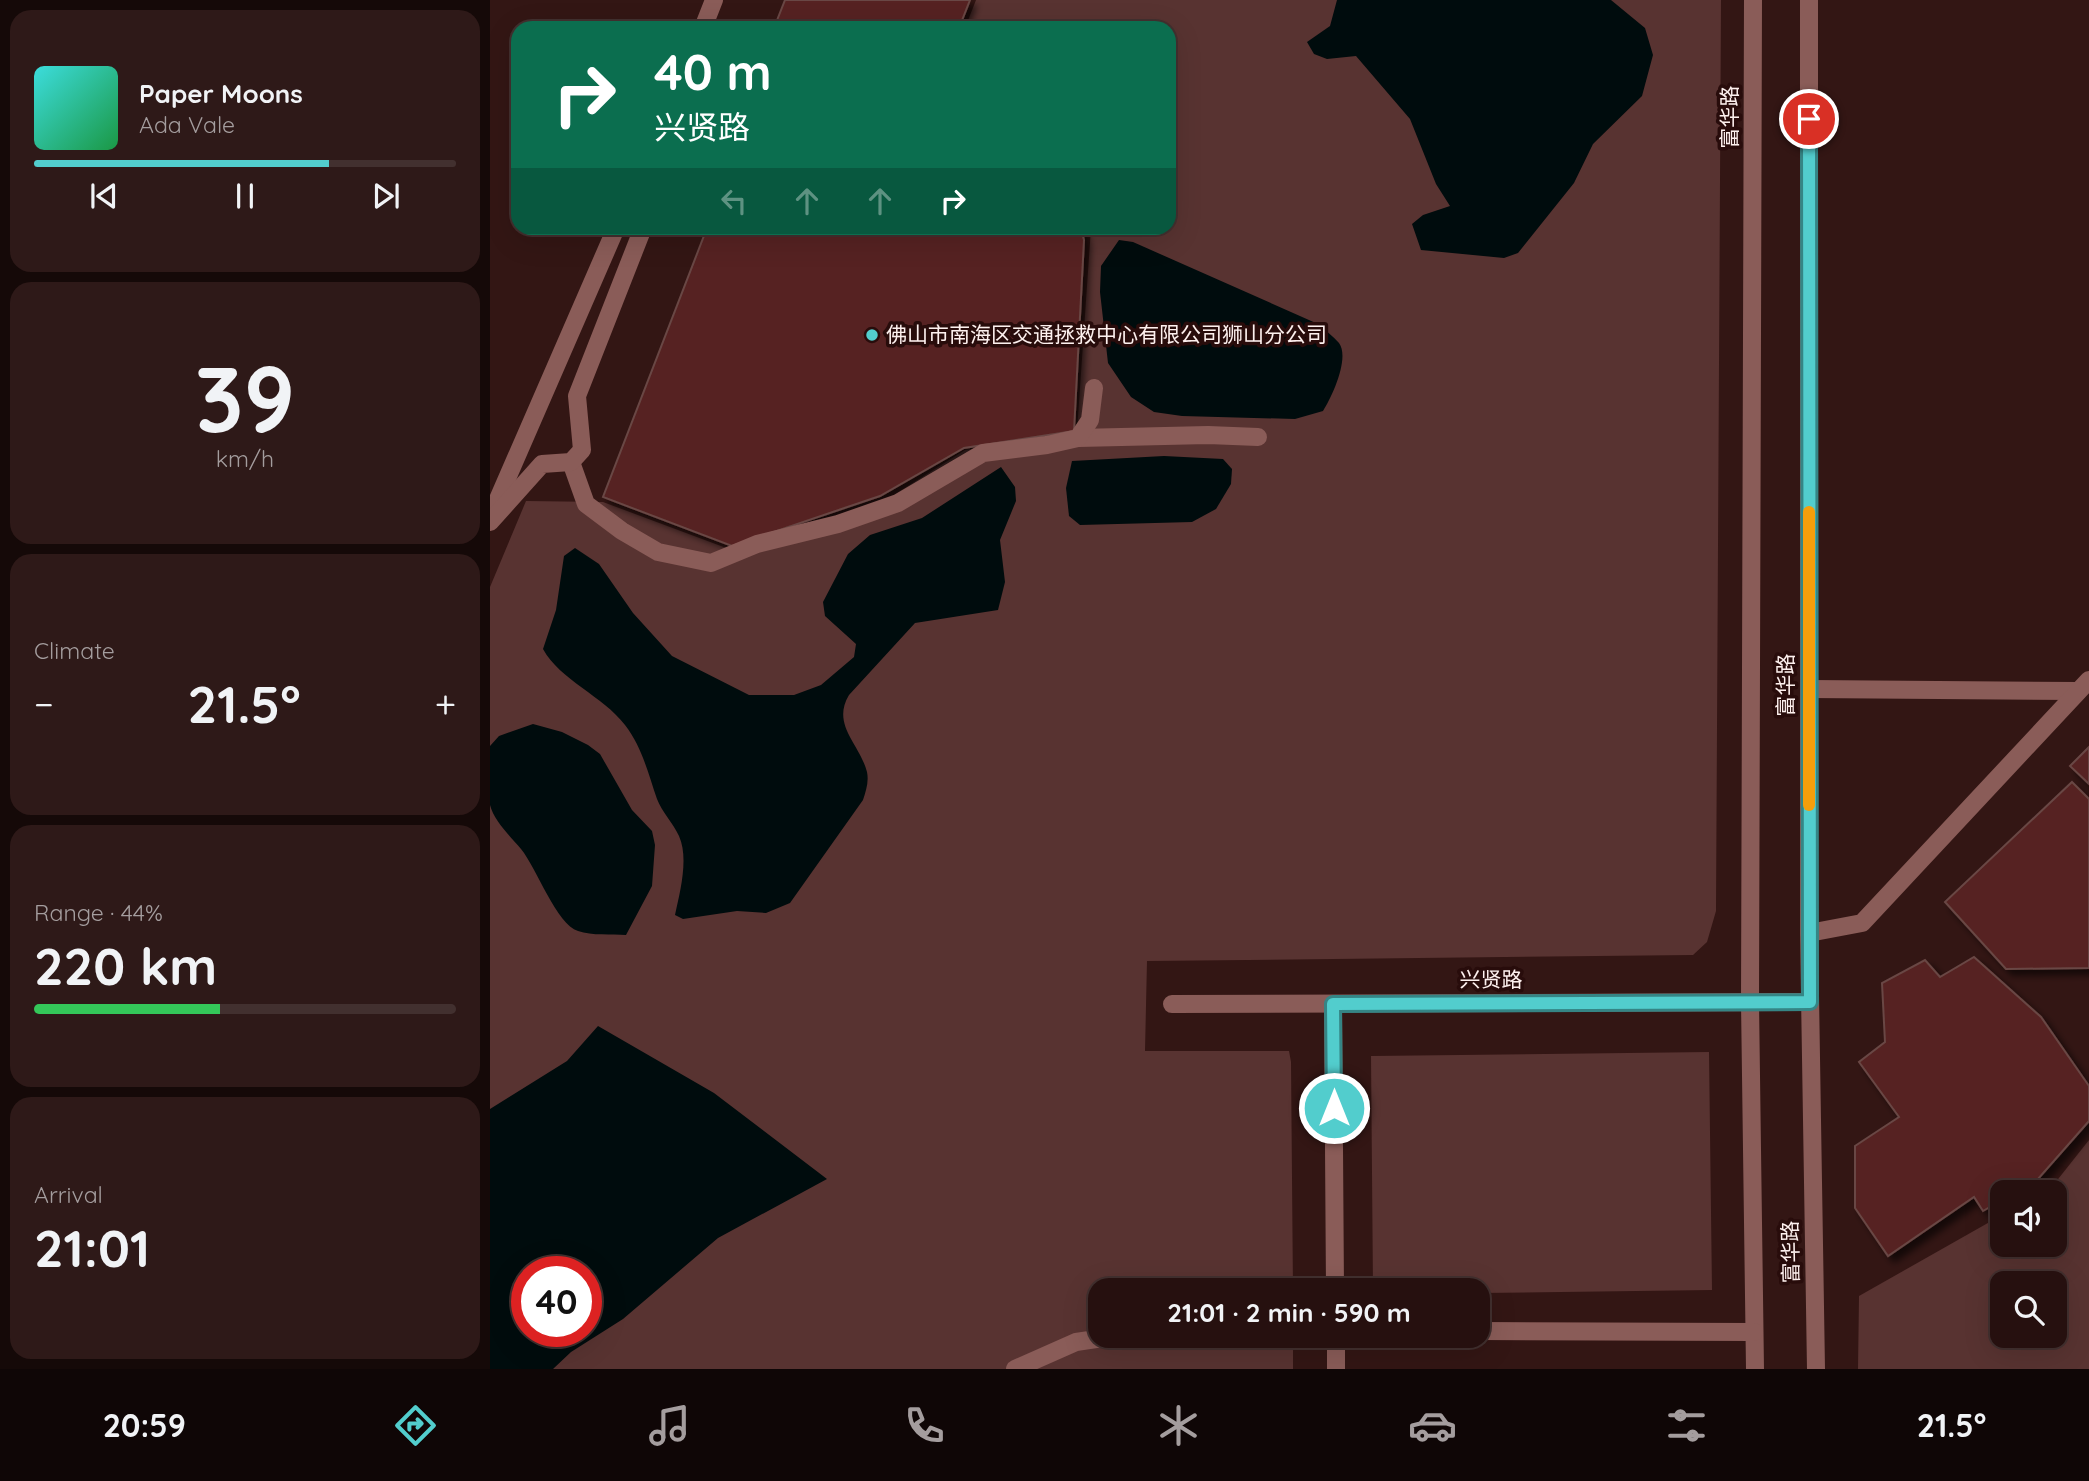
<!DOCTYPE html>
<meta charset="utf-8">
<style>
body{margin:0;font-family:Quicksand,"Noto Sans SC",sans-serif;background:#2e1918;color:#f1f3f6;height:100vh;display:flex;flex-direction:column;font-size:26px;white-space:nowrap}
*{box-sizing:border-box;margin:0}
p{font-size:23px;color:#a49d9e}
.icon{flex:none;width:38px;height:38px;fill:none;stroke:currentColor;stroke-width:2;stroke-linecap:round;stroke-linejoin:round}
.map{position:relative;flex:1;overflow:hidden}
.side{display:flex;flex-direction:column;gap:10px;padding:10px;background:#150908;width:490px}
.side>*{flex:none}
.hud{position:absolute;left:21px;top:21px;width:665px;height:214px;border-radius:21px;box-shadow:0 7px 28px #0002,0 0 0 2px #42302f;background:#0b6e4f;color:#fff;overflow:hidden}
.tools{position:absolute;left:1500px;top:1180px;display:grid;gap:14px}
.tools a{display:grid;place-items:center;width:77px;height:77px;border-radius:14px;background:#26100f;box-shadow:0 7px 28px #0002,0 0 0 2px #42302f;font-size:35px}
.speed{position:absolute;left:21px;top:1256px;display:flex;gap:14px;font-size:35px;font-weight:700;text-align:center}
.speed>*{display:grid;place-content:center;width:91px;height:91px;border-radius:50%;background:#26100f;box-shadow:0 7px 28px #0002,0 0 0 2px #42302f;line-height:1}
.speed .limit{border:10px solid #d22;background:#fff;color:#111}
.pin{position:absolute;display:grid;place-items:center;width:60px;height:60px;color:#fff;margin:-30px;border:4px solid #fff;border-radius:50%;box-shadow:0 2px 7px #0007}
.me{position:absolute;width:77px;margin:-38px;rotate:0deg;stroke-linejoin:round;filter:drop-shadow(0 0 5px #0008)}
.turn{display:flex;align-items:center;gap:24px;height:147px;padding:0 28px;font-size:32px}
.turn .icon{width:91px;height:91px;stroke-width:2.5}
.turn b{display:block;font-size:49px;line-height:60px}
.lanes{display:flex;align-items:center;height:66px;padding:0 28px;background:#0003;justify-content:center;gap:35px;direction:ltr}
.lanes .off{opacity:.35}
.big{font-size:52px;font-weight:700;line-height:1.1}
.side .widget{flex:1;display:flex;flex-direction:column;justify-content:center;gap:10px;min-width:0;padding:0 24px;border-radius:21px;background:#2e1918}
.side .dial{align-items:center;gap:0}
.dial b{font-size:91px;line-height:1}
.song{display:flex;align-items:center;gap:21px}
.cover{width:84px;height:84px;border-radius:10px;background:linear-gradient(135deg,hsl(180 70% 55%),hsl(140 70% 35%))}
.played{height:7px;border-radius:4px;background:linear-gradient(90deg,#52cdcd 70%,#42302f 70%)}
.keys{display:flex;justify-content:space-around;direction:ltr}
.heat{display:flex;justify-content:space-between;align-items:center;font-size:38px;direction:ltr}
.charge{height:10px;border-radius:5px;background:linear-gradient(90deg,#34c759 44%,#42302f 0)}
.trip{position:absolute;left:598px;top:1278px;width:402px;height:70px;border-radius:21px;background:#26100f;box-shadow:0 7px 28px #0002,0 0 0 2px #42302f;font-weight:700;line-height:70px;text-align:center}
.dock{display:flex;height:112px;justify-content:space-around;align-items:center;background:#0f0606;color:#a49d9e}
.dock .icon{width:49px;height:49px}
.dock .selected{color:#52cdcd}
.dock b{font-size:32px;color:#f1f3f6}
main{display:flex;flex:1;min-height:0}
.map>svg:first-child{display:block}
</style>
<main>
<section class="side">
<div class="widget">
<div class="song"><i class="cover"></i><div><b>Paper Moons</b><p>Ada Vale</p></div></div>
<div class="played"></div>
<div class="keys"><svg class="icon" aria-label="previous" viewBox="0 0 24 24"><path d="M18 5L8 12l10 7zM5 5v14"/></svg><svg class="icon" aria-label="pause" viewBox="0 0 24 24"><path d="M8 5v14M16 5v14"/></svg><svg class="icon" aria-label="next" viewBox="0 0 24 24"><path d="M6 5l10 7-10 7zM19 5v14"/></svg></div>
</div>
<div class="widget dial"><b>39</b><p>km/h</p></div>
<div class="widget"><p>Climate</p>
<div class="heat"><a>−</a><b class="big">21.5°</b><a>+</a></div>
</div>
<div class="widget"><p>Range · 44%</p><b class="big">220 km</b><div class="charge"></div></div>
<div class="widget"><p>Arrival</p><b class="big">21:01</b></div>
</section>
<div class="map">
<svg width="1599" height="1369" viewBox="0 0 1599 1369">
<defs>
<filter id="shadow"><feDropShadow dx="6" dy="6" stdDeviation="3.5" flood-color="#0009"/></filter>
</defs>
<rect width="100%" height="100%" fill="#331614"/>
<g fill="#583331" fill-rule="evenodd">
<path d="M486,0H1231L1226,911L1217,942L1203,955L657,961L655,1051H799L801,1062L803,1290H611V1335H803V1369H0V587L36,501L113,502L239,549L391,503L475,450L583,434L587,431L601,228H679V28H475ZM37,1272H96V1332H37Z"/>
<polygon points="1219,1052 1222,1290 989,1293 989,1290 883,1290 881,1056"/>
<path d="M1599,1140V1369H1368L1369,1296L1512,1215V1244H1564V1192H1554L1561,1188ZM1512,1283H1564V1335H1512Z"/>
</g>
<g fill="#000c0d" fill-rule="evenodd">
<polygon points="847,0 1121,0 1155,28 1163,55 1152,96 1103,144 1084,183 1028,253 1014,258 931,250 922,224 933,215 960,206 946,184 920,119 866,56 837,59 824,54 817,42 840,26"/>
<path d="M629,240L643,242L828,324C835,330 843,336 849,343C860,358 842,397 833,411L805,419L692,416L664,412L641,397L618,363L610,292L611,266Z"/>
<polygon points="674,456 733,459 742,469 741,484 726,509 702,522 590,525 579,516 576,488 582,461"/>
<path d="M511,467L525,487L526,501L510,540L515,582L508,610L425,623L359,695C341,725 370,744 377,772C379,782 376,791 373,800L300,903L276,913L247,911L193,919L185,915C190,892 199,858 189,836C183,823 172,812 167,799C158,773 152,747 135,725C113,696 70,680 53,649L66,610L74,556L85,548L109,564L143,613L182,656L259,695H304L331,685L364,657L366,644L335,616L333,602L358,554L380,535L432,518Z"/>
<path d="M43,724L72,732L98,745L110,754L142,810L162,831L165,845L162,886L136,935C122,934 102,936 88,931C67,925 46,867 31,849C21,837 4,821 0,805C0,787 0,764 0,746L9,736Z"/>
<path d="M108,1026L224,1093L337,1179L228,1238L133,1319L81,1352L63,1369H0V1109L77,1061ZM37,1272H96V1332H37Z"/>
</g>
<g fill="#572322" stroke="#694744" stroke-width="2" filter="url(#shadow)">
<polygon points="295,0 480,0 469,28 284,28"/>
<polygon points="217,228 591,228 594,240 584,431 474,448 390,496 242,546 113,497"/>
<polygon points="1599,747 1599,784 1580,766"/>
<polygon points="1582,782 1599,799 1599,968 1516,969 1455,902"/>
<polygon points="1484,957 1551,1017 1599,1086 1599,1121 1548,1179 1526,1192 1512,1192 1512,1200 1493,1211 1484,1197 1398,1256 1365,1208 1365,1146 1409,1117 1369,1062 1395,1042 1392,983 1435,960 1450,977"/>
</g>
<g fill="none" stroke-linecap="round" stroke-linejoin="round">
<g stroke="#8a5c58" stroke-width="18">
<polyline points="213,28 224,0"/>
<polyline points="588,438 718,435 768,437"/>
<polyline points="81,462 96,504 132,531 168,552 221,563 267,544 348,524 408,503 493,453 557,445 588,438 600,420 604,388"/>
<polyline points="2,513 126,228"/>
<polyline points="0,522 52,464 81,462 92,450 87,396 153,228"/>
<polyline points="1319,689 1588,691"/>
<polyline points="1319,933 1372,923 1599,680"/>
</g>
<g stroke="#8a5c58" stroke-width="18">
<polyline points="1263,0 1260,1002 1265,1369"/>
<polyline points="1319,0 1319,933 1326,1369"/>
<polyline points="682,1004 1320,1002"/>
<polyline points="843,1004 845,1290"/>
<polyline points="989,1331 1264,1332"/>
<polyline points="846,1335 846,1369"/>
<polyline points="525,1369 586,1342 633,1335"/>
</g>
</g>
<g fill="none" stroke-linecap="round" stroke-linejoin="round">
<g stroke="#358585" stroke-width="18">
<polyline id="route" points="844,1108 843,1004 1320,1002 1319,119"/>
</g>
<use href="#route" stroke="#52cdcd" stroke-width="12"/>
<polyline stroke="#f59e0b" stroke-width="12" points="1319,512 1319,805"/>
</g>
<circle fill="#52cdcd" stroke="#280c0b" stroke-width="2.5" cx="382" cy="335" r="7"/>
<g text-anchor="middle" stroke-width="7" stroke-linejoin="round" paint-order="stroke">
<g font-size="21" fill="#fdf0ee" stroke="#280c0b">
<text transform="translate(1240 117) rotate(-90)" y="7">富华路</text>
<text transform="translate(1296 685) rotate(-90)" y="7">富华路</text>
<text x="1001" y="987">兴贤路</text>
<text transform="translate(1301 1252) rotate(-91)" y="7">富华路</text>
</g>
<g font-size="21" fill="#fdf0ee" stroke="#280c0b" text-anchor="start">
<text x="396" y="342">佛山市南海区交通拯救中心有限公司狮山分公司</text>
</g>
</g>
</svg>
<div class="tools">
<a><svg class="icon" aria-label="sound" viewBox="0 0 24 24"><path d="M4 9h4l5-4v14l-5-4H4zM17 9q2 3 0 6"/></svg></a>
<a><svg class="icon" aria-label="search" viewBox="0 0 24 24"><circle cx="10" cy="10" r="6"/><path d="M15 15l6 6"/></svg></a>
</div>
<div class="speed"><div class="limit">40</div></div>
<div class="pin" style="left:1319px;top:119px;background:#d93025"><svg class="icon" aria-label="arrive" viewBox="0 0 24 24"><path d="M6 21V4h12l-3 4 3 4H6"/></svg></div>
<svg class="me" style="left:844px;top:1108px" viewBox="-20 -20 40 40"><circle r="17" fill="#52cdcd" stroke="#fff" stroke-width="3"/><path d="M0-11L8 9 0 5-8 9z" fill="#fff"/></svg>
<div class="trip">21:01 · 2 min · 590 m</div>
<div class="hud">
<div class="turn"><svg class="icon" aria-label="right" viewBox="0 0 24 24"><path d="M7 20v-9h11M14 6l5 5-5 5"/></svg><div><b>40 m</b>兴贤路</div></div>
<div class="lanes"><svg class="icon off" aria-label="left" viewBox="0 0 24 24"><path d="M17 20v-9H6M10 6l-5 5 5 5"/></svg><svg class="icon off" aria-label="ahead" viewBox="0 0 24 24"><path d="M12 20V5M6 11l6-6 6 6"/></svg><svg class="icon off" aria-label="ahead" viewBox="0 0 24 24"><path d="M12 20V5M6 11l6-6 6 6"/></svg><svg class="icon" aria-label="right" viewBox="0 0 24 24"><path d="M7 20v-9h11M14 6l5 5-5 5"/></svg></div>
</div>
</div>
</main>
<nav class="dock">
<b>20:59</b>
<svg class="icon selected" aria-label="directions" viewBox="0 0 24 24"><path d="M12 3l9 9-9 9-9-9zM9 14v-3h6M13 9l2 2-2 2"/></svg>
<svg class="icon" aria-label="music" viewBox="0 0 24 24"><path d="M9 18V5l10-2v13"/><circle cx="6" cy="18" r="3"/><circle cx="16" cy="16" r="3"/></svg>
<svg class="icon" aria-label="phone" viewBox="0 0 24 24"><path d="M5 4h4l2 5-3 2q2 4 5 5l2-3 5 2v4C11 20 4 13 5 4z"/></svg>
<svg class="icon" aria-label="climate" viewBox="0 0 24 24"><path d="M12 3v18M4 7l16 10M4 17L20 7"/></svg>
<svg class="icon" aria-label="car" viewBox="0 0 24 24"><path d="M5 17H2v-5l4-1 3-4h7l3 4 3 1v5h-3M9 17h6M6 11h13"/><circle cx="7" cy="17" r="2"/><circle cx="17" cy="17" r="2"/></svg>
<svg class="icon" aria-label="filters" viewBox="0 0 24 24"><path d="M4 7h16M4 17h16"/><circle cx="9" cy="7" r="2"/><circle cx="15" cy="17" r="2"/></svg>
<b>21.5°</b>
</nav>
